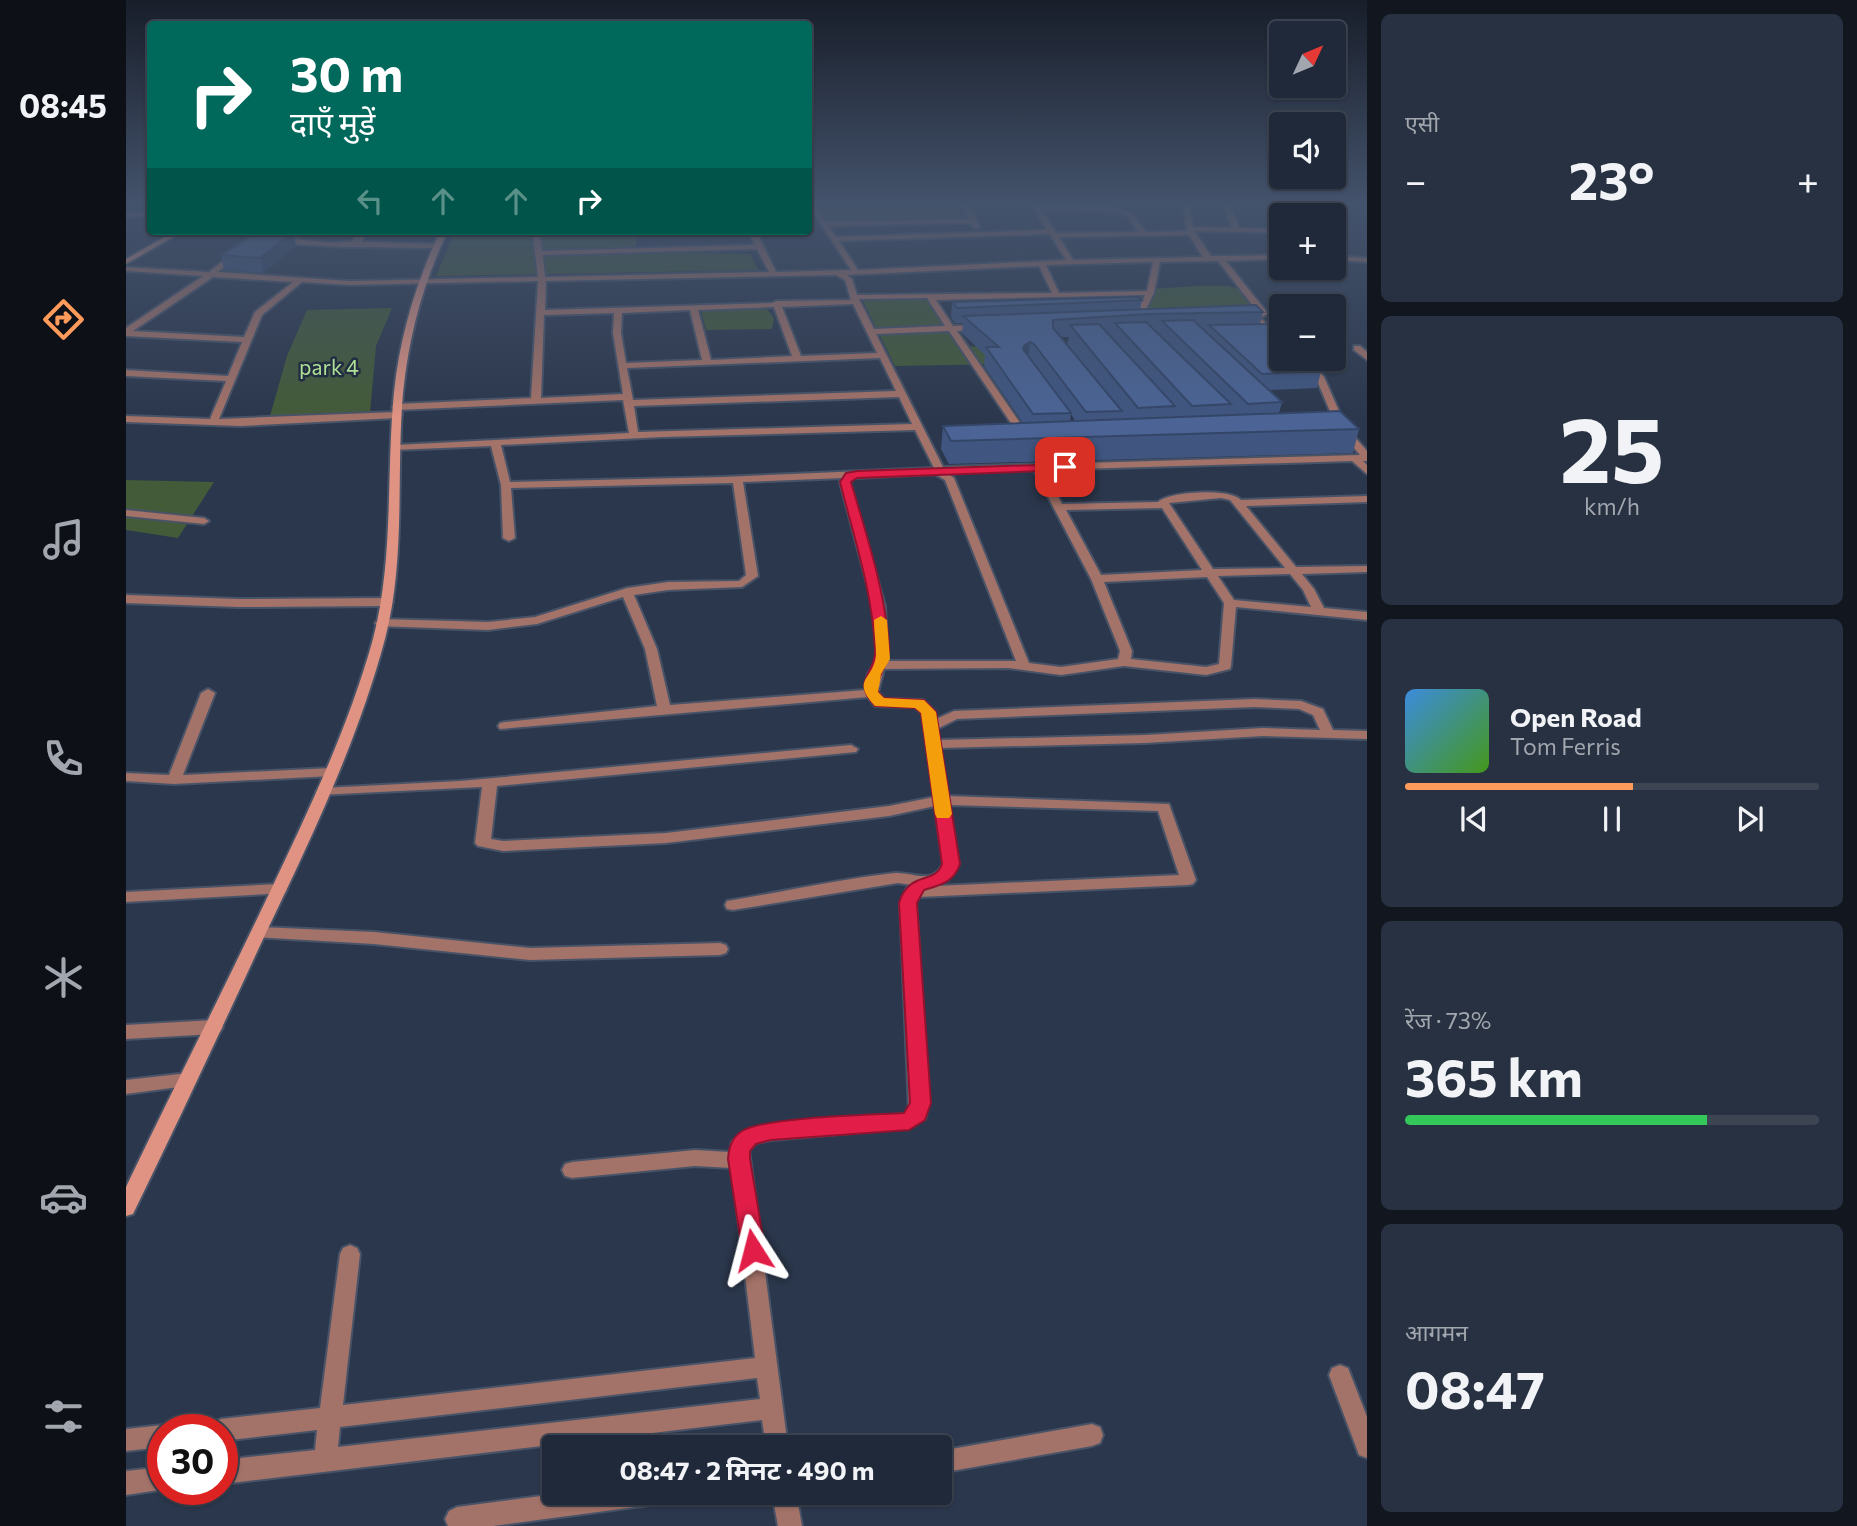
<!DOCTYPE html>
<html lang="hi">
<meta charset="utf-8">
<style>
body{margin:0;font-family:Commissioner,"Noto Sans Devanagari",sans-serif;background:#283141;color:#f1f3f6;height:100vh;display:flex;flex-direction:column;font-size:26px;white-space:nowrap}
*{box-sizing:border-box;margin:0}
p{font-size:23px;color:#a2a6ae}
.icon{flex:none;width:38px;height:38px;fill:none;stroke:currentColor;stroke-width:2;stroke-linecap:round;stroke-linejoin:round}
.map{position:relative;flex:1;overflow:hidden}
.details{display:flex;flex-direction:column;gap:14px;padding:14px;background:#12171f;width:490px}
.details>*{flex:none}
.banner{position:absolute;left:21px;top:21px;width:665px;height:214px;border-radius:7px;box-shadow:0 2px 5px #0004,0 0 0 2px #3d4553;background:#00695c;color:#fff;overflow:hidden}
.needle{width:46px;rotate:46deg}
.controls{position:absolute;left:1143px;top:21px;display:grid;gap:14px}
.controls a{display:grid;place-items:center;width:77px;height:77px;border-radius:7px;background:#202939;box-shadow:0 2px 5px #0004,0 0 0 2px #3d4553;font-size:35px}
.speed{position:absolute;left:21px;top:1414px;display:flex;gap:14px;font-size:35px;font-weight:700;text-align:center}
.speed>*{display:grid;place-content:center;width:91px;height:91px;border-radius:50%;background:#202939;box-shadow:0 2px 5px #0004,0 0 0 2px #3d4553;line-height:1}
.speed .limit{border:10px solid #d22;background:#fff;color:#111}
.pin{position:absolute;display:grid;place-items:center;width:60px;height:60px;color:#fff;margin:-30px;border-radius:14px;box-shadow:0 4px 10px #0006}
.me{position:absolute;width:77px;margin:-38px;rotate:351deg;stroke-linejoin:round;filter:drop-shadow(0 0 5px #0008)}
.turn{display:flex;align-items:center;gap:24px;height:147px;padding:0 28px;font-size:32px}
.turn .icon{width:91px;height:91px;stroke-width:2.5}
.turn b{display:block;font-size:49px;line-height:60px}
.lanes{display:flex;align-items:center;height:66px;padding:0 28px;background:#0003;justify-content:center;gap:35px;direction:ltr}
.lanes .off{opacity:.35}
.big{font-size:52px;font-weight:700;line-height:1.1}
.details .widget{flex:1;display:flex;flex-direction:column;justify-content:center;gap:10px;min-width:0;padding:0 24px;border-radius:10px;background:#283141}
.details .dial{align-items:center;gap:0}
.dial b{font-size:91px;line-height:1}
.song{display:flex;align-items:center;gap:21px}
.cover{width:84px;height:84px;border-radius:10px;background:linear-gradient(135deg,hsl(210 70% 55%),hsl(100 70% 35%))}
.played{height:7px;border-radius:4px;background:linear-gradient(90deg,#ff9b5a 55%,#3d4553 55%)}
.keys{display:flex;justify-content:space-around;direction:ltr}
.heat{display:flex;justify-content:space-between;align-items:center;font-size:38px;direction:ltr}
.charge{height:10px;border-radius:5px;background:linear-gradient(90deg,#34c759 73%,#3d4553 0)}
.trip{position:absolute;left:416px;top:1435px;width:410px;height:70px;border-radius:7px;background:#202939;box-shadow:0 2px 5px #0004,0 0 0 2px #3d4553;font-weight:700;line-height:70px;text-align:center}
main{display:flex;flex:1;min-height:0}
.dock{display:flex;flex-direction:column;width:126px;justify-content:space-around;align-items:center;background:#0d1017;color:#a2a6ae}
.dock .icon{width:49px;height:49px}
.dock .selected{color:#ff9b5a}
.dock b{font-size:32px;color:#f1f3f6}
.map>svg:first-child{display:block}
</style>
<main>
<nav class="dock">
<b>08:45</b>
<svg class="icon selected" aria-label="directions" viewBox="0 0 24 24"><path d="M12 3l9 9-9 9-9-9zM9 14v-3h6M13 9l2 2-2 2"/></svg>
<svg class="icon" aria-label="music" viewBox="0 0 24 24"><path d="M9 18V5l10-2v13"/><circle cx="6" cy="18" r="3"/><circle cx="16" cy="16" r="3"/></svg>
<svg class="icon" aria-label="phone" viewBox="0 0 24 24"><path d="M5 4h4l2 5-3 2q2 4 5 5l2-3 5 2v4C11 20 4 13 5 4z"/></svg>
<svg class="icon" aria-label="climate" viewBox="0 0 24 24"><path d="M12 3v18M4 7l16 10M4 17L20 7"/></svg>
<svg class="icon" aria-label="car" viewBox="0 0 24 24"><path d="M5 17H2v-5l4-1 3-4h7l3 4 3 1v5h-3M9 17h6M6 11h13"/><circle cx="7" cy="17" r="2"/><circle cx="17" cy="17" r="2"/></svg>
<svg class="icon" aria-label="filters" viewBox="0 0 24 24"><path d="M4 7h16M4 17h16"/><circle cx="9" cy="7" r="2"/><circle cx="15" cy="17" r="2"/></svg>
</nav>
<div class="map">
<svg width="1241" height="1526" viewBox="0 0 1241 1526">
<rect width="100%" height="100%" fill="#2b374c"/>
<g fill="#435b38">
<polygon points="832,206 835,220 695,221 690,208 795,209"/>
<polygon points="329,231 512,231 509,252 624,254 632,270 310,276"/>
<path d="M1073,286C1099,286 1122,282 1132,310L1025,309L1007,290Z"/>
<polygon points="801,297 832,347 924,344 936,363 769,366 736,299"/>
<polygon points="266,308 250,346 244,413 144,416 161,356 181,310"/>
<polygon points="640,308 648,318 646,329 580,330 575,310"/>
<polygon points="0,480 88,482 52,538 0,530"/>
</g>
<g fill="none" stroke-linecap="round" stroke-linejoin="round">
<g stroke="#485367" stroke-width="4">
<g id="street">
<path d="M682,204H688L700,222L843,219L836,204H843L854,227L848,228L845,223L702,226L710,237L921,230L905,204L992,208L1006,214L1020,232L1061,231L1057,204H1063L1067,227L1106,228L1099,208L1102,206L1105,208L1113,228L1155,229V233L1068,231L1085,256L1155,255V259L1100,261L1139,310L1141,314L1134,318L1155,337V345L1126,319V315L1132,313L1131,311L1092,261L1034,262L1028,293L1021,307L1028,314L1024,316L1013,307L1019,295L810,300L827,326L856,325L860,327L856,329L831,331L905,439L903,441H897L823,331L750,334L817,467L1234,455L1211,428L1190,378L1171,359H1180L1198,377L1220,427L1241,451V461H1237L1241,465V474L1226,461L918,470L936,504L1032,502C1044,491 1104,488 1115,500L1241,496V502L1120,506L1170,567L1241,566V572L1176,574L1188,589L1198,608L1241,612V620L1110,607L1105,666L1104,669L1080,675L998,666L935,675L882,668L758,669L752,692L758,699L797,700L809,712L810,719L828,711L1128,699L1175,701L1197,709L1207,730L1241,731V739L1137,736L1019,743L814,748L822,796L1043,804L1070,880L1067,884L1062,885L793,897L790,903L803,1103L799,1119L783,1128L645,1140L630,1143L623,1150L662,1447H640L636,1420L96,1484V1460L189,1450L191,1430L96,1441V1430H84L87,1422L95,1419L194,1408L214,1254L217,1248L224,1245L231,1248L234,1254L217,1405L629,1358L606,1168L569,1166L446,1178L439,1176L436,1170L439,1164L446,1162L569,1150L604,1152L606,1142L617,1132L645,1124L779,1114L783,1110L774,903L781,888L786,885L772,883L607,910L601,909L599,905L601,901L607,900C661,891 715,879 769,873C787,872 807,885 817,864L809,806L763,816L540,843L377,851L352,846L349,843L356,787L192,795L190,792L197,788L334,781L725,745L732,749L730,752L371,786L365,839L377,841L540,833L763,806L808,797L796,713L789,707L749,706L742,697L374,729L372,726L374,723L379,722L531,706L519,649L497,597L411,624L362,630L251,626L249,623L255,619L362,622L409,617L501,588L542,582L613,581L620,575L607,483L385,488L389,538L383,541L377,538L375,485L365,446L267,450L265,448L270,445L503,433L497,400L271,410L266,407L271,404L405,398L412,281L224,285L176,282L136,315L93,419L271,412L276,415L271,418L114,426L0,422V416L84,419L100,381L0,376V370L102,376L116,342L0,336V328L77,276L0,271V267L83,272L110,251H113V255L92,272L224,281L412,277L406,231H414L416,251L629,245L622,231H630L650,272L725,270ZM915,209L991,212L1002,216L1012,232L930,233ZM924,234L940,260L732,270L713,241ZM1063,235L1077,257L947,260L933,237ZM631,249L643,272L419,277L417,255ZM1027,262L1021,291L933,293L920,265ZM913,266L926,293L731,295L726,279L721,275ZM710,275L719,280L725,300L650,301L646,303L419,310L420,281ZM87,277L167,282L129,312L118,337L7,331ZM801,298L819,326L748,329L733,299ZM727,304L751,353L675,356L656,307ZM648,307L666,356L585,360L572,310ZM564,310L576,360L500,363L495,333L496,313ZM488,313L487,333L497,394L415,398L418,315ZM754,358L770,391L507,400L501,368ZM773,397L786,424L512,432L508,406ZM789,430L808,468L597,477L384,482L375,445L537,437ZM908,470L965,579L994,651L992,659L935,667L903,663L828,478L821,473ZM809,474L819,480L890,661H762L759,606L724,482L728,478ZM717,478L714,482L747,606L751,659L742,674L739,690L544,705L531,649L508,595L542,590L616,587L632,576L617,482ZM1095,498L1104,500L1159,568L1087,569L1043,503ZM1036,508L1076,570L975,575L940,510ZM1164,574L1177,590L1185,607L1108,600L1092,576ZM1081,577L1098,603L1093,664L1080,667L1005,659L1006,651L978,582ZM1128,707L1173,709L1187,715L1194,730L1137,728L1019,735L813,740L811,729L831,719ZM823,805L1032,811L1053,875L810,886L822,880L833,864ZM631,1378L634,1399L212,1447L214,1427Z"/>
<polygon points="24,212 24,216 0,217 0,213"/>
<path d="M141,231H149L144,236L207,243L227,241L232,231H240L236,242L310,244L314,246L310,248C252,247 194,249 136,240Z"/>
<polygon points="1208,256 1241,258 1241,262 1208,260"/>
<polygon points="1228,346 1234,346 1241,352 1241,360 1228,350"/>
<polygon points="0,510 78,518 83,521 78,524 0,516"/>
<polygon points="0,595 112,599 261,598 267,602 261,606 112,607 0,603"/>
<polygon points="82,689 89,693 57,775 206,768 213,772 206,776 48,784 0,781 0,773 43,775 75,693"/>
<polygon points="153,884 159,885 161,889 159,893 0,902 0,892"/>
<polygon points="134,927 248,932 404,948 594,943 600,945 602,949 600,953 594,955 404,960 248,944 128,937 126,933 128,929"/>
<polygon points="88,1020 94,1022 97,1027 94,1032 88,1034 0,1039 0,1025"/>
<polygon points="62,1073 68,1075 71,1080 68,1085 0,1094 0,1080"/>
<polygon points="1214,1365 1222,1368 1241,1417 1241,1458 1233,1455 1203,1375 1206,1368"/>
<polygon points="966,1424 974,1427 977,1435 974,1443 966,1446 814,1473 814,1451"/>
<polygon points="37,1425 46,1430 37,1430 37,1447 0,1451 0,1429"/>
<polygon points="37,1467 37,1489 40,1489 0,1495 0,1471"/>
<polygon points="438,1493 536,1493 532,1501 524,1505 367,1526 322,1526 319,1519 323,1511 331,1507"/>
<polygon points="646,1493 670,1493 676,1526 652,1526"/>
</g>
</g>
<g stroke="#485367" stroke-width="4">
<g id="secondary">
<polygon points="49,231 58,231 0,264 0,259"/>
<path d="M314,231H322C297,283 283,335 277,393C270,475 280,559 259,639C231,743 184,841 138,937C95,1030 52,1122 7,1214L0,1216V1187C46,1091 95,995 141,898C181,814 222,729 247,639C268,559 260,475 268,392C274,335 290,283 314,231Z"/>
</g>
</g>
<use href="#street" fill="#a37268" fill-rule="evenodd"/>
<use href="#secondary" fill="#e09382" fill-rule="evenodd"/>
</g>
<g fill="#405680" fill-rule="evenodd">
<polygon points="167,232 170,246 137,273 98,270 95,255"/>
<path d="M1016,300L1014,309L1137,312L1134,324L1195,371L1191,388L1143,390L1156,402L1153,413L1233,429L1227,453L823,464L815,449L817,426L897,423L858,366L859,355L836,333L837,323H829L825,317L826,302ZM935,337H943L941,345ZM945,414L949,421H944Z"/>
</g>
<g fill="#344668">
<polygon points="167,232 170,246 137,273 134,258"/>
<polygon points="904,342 902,361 895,364 898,346"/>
</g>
<g fill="#4b6495" stroke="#344668" stroke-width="2">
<polygon points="133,231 167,232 134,258 95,255"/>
<polygon points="1013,297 1016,300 831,308 826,302"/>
<polygon points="1130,305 1137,312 1022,314 927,320 927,328 996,411 960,412 908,344 904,342 898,346 897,349 945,413 907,414 860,347 873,347 837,316"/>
<polygon points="1067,320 1156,402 1122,404 1036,321"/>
<polygon points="1020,322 1105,404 1066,406 989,323"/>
<polygon points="973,324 1049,406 1012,408 944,325"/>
<polygon points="1147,324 1155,330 1155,359 1187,359 1192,363 1195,371 1136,374 1083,325"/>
<polygon points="1214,411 1233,429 825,441 817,426"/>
</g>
<linearGradient id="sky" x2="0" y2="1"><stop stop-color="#181e2a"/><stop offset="0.49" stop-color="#44536c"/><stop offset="1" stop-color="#44536c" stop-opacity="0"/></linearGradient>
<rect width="1241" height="418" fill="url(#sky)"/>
<path fill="#e11d48" stroke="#92132f" stroke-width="2" d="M939,464L944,467L943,470L731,478L725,482C741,537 759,590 763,646C765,663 749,675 752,692L758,698L798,700L810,712L834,864C828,882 815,885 798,890L791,903L805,1103L799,1120L783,1130L645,1140L630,1144L624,1151V1159L639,1250L635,1257L627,1260L619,1257L616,1250L602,1159C603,1148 605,1138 616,1131C638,1117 746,1115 778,1113L784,1103L773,903C783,870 809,885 816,864L795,713L789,708L749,706C724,679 751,675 749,648C746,590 728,538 714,482L720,473L731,471Z"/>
<path fill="#f59e0b" d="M755,616L761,620L764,659L755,674L752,692L758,698L798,700L810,712L826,814L823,818H811L809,814L795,713L789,708L749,706C724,679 748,680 750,655C750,644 748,631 748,620Z"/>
<g text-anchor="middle" stroke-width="5" stroke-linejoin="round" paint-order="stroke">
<g font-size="21" fill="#aee195" stroke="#222d42">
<text x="203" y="375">park 4</text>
</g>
</g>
</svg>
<div class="controls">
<a><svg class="needle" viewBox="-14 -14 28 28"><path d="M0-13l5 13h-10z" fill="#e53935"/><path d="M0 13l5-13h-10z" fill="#a2a6ae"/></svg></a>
<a><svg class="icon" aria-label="sound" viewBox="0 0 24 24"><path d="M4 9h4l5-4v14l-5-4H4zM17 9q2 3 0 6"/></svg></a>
<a>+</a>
<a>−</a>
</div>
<div class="speed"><div class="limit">30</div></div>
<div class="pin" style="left:939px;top:467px;background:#d93025"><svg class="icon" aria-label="arrive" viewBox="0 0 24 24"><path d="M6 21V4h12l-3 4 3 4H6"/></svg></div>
<svg class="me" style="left:627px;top:1250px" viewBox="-20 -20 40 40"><path d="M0-17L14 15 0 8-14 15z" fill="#e11d48" stroke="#fff" stroke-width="4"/></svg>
<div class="trip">08:47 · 2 मिनट · 490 m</div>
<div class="banner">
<div class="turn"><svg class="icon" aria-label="right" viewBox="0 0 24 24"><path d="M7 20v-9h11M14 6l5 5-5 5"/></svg><div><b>30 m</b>दाएँ मुड़ें</div></div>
<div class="lanes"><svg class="icon off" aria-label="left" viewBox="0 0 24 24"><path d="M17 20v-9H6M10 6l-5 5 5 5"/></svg><svg class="icon off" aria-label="ahead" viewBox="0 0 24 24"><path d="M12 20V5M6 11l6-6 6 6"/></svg><svg class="icon off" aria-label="ahead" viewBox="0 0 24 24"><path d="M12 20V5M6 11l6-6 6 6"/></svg><svg class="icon" aria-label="right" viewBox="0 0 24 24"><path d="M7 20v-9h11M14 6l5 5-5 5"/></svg></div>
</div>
</div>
<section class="details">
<div class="widget"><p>एसी</p>
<div class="heat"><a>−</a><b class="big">23°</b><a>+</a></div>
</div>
<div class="widget dial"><b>25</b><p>km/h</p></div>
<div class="widget">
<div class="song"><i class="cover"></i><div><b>Open Road</b><p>Tom Ferris</p></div></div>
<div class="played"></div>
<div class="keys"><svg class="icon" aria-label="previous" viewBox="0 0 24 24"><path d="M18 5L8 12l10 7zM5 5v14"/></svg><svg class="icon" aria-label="pause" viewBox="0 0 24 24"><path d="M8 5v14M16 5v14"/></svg><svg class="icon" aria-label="next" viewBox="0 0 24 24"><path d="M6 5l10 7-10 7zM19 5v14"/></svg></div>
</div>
<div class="widget"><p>रेंज · 73%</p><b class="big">365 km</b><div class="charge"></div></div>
<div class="widget"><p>आगमन</p><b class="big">08:47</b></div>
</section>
</main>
